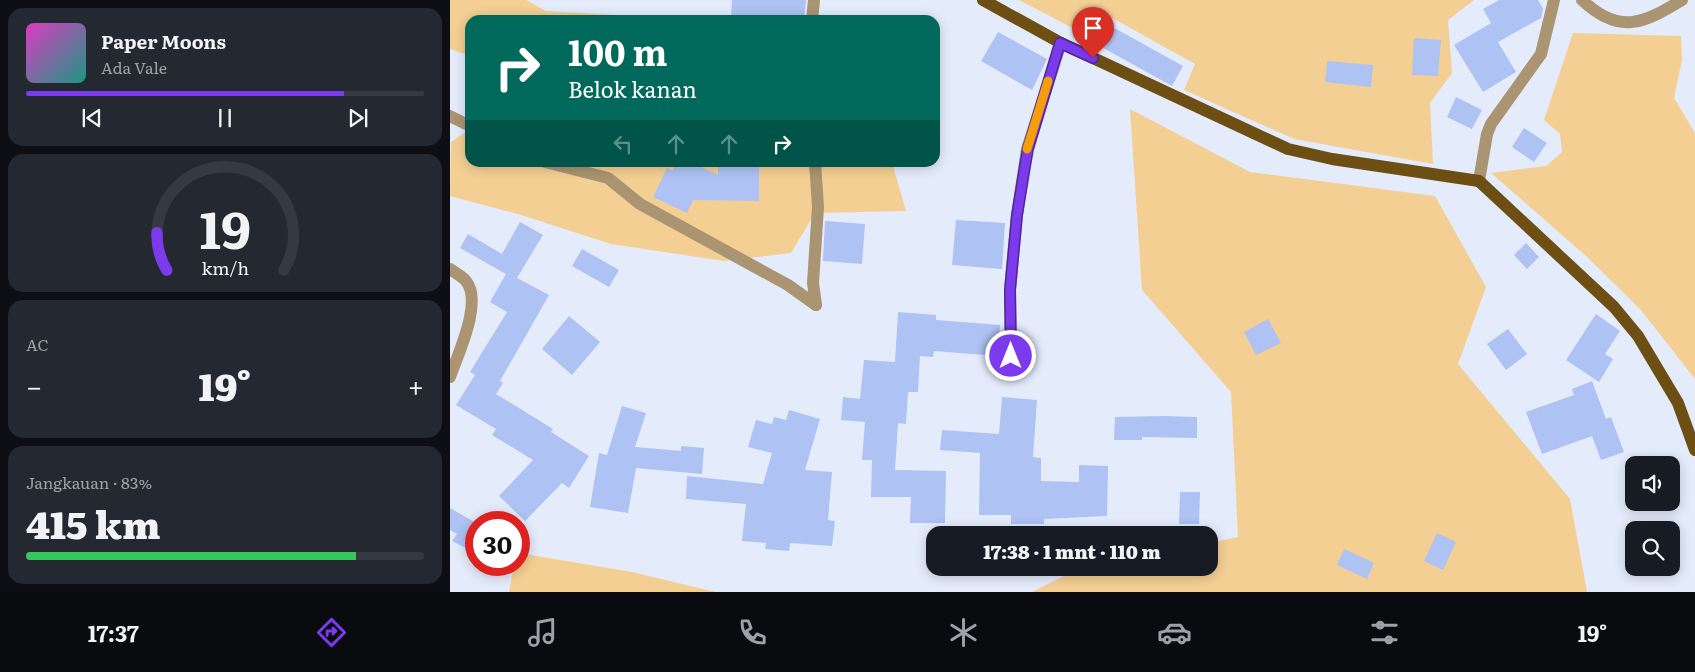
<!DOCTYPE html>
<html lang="id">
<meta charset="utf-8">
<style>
body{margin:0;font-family:Literata,serif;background:#242831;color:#f1f3f6;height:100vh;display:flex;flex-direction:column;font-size:19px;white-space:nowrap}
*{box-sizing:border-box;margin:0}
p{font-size:16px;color:#9ea1a6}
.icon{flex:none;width:28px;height:28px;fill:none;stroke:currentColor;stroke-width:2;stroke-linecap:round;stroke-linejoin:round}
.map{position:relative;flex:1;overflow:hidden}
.side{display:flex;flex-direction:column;gap:8px;padding:8px;background:#0d0f14;width:450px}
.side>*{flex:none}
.banner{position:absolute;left:15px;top:15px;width:475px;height:152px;border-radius:15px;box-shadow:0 2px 12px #0003;background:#00695c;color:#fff;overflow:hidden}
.buttons{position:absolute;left:1175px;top:456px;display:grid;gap:10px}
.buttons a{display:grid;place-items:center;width:55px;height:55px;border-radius:10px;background:#171b24;box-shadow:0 2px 12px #0003;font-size:25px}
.speed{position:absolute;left:15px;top:511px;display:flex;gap:10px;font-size:25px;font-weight:700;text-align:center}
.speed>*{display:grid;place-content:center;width:65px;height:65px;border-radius:50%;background:#171b24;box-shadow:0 2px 12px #0003;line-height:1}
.speed .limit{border:8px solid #d22;background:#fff;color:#111}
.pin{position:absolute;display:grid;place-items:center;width:42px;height:42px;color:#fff;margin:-51px -21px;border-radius:50% 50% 50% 0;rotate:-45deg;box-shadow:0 0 5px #0007}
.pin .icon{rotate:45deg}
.me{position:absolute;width:55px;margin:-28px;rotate:0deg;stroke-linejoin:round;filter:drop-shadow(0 0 4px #0008)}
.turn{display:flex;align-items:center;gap:18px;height:105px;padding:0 20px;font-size:22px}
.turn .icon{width:65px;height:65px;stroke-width:2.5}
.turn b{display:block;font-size:35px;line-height:42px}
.lanes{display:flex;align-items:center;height:48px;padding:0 20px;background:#0003;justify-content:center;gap:25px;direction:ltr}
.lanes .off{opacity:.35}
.big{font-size:38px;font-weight:800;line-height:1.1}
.side .tile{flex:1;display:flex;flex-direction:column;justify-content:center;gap:8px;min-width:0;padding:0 18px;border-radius:15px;background:#242831}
.side .dial{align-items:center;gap:0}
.dial svg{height:130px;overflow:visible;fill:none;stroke:#363941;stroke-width:7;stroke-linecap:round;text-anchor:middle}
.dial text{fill:#f1f3f6;stroke:none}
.song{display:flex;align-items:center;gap:15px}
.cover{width:60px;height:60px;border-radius:8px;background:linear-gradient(135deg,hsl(310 70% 55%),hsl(170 70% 35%))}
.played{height:5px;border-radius:2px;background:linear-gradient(90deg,#7c3aed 80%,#363941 80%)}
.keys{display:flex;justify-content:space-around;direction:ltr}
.heat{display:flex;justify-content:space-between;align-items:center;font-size:28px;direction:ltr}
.charge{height:8px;border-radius:4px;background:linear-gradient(90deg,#34c759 83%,#363941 0)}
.trip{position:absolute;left:476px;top:526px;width:292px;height:50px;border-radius:15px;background:#171b24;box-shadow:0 2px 12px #0003;font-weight:800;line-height:50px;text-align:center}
.dock{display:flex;height:80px;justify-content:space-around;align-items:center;background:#090b0e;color:#9ea1a6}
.dock .icon{width:35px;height:35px}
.dock .current{color:#7c3aed}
.dock b{font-size:22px;color:#f1f3f6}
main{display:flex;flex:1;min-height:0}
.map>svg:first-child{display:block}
</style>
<main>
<section class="side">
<div class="tile">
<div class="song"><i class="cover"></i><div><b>Paper Moons</b><p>Ada Vale</p></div></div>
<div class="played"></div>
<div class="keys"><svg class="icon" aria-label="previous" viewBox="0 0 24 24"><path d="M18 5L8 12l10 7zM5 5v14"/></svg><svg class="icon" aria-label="pause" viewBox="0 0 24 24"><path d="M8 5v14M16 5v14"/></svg><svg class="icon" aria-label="next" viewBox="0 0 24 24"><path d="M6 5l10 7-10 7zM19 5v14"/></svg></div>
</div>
<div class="tile dial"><svg viewBox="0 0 100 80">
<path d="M14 69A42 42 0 1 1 86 69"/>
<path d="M14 69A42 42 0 0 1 8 46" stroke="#7c3aed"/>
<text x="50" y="56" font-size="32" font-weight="700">19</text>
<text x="50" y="72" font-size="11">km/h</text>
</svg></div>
<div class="tile"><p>AC</p>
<div class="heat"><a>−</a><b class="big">19°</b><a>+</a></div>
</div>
<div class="tile"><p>Jangkauan · 83%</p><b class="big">415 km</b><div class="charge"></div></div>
</section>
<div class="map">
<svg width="1245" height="592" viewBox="0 0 1245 592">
<rect width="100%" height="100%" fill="#e4ebfb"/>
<g fill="#f4cf94">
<polygon points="0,0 76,0 96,11 201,17 208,20 20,20 20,56 0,49"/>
<polygon points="569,0 1024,0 998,20 1002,73 980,103 983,164 844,139 734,90 745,64 648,10 632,33"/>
<polygon points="1123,33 1231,36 1232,60 1224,98 1245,133 1245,379 1190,309 1136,256 1041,173 1096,166 1112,152 1110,134 1094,120"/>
<polygon points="680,109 800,172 985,196 1036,287 1008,364 1120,499 1137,592 582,592 618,574 647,568 760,568 760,543 788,537 781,392 692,290"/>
<polygon points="20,129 20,162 437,163 443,166 456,211 365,213 341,253 274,261 161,244 68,214 0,196 1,142"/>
<polygon points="69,553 182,572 266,592 59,592 64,565 69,565"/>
</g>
<g fill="#aec2f3">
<polygon points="282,0 356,0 354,20 281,20"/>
<polygon points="1049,0 1088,0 1093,9 1091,18 1048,42 1066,72 1033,92 1004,45 1041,23 1033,9"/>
<polygon points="659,25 733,66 722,86 648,45"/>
<polygon points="548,32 597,59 582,90 531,61"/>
<polygon points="964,38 991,40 988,76 962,75"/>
<polygon points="877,61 923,65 921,87 875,82"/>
<polygon points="1006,97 1032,110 1022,129 997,117"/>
<polygon points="1074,128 1097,143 1084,162 1062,147"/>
<polygon points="227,162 240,162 268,175 268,162 309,162 309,201 243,200 237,213 203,197 217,168 223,171"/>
<polygon points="506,220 555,223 552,269 502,265"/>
<polygon points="375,221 415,224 412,264 373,261"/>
<polygon points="70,222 93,235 67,278 99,295 50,381 53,383 46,394 103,429 101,432 139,456 119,488 112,483 75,521 49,496 83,460 42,435 46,429 6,405 25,375 20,372 57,312 40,302 56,274 10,248 18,234 52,254"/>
<polygon points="1076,243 1089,257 1077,269 1064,255"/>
<polygon points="132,249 169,270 159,287 122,266"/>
<polygon points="448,312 486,315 486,320 550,325 548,356 484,351 483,357 470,356 468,392 458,392 456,424 448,423 445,470 496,471 495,523 460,523 461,497 421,497 422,460 412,460 415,422 391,420 393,397 410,399 414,360 445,362"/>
<polygon points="1146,314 1170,331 1155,354 1163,359 1149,382 1116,360"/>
<polygon points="119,316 150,342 122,375 92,349"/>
<polygon points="818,319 831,343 806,355 794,332"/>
<polygon points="1058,329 1077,354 1056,370 1037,344"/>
<polygon points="1142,381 1156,419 1161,417 1174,452 1151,460 1142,436 1092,454 1076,412 1124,395 1122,389"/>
<polygon points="552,397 587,400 583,457 591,458 591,481 629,482 629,465 658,466 657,516 594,519 594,524 561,524 561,515 529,515 530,453 490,450 492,430 549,434"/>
<polygon points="172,406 196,413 185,447 231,451 231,446 254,448 252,474 186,468 178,513 140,507 149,453 157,455"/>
<polygon points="339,410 370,419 355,470 382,472 378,520 385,521 382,546 340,543 339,551 315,549 316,543 292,541 296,504 236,499 237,476 313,484 322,453 298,447 306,420 322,424 324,417 336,420"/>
<polygon points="713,416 747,417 747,438 692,437 692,440 664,440 665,417"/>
<polygon points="730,492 750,492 749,524 729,524"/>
<polygon points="0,508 26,523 26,533 17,549 2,541 7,534 0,530"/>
<polygon points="987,533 1006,542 993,570 974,561"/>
<polygon points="894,549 924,563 917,579 887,565"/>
</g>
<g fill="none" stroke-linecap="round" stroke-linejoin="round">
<g stroke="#aa9471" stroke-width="12">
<path d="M1132,0C1169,35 1193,24 1232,0"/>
<polyline points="362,20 364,0"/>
<polyline points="0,116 20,126"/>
<polyline points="95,162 158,178 190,204 338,285 366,305"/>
<polyline points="365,162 368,207 363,283 366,305"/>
<polyline points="1029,181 1037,134 1041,124 1091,54 1104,0"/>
<path d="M0,269C5,273 12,276 16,281C33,302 8,354 0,377"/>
<polyline points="561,356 560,290 567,215 577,149 611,43"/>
</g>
<polyline stroke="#6d4e13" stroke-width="12" points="533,0 611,43 838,149 882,159 1029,181 1164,307 1188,336 1228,403 1245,450"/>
</g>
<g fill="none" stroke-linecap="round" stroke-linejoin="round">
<g stroke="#51269a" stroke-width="12">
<polyline id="route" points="561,356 560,290 567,215 575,166 578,149 610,43 643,58"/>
</g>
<use href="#route" stroke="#7c3aed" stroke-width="9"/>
<polyline stroke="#f59e0b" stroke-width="9" points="577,149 598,81"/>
</g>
</svg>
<div class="buttons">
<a><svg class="icon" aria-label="sound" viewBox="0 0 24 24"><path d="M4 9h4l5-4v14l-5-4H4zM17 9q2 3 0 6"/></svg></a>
<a><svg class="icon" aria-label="search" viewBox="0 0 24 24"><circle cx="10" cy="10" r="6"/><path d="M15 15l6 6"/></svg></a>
</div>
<div class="speed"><div class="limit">30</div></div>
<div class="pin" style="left:643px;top:58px;background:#d93025"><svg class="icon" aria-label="arrive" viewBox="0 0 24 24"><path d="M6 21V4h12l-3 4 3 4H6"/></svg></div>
<svg class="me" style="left:561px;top:356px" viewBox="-20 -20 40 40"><circle r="17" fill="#7c3aed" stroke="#fff" stroke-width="3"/><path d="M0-11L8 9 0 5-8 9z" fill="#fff"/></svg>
<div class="trip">17:38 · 1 mnt · 110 m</div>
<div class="banner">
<div class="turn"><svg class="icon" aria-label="right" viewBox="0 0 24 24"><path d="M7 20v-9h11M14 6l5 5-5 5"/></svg><div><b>100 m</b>Belok kanan</div></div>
<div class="lanes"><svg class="icon off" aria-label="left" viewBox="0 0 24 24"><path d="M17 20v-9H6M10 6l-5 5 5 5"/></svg><svg class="icon off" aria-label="ahead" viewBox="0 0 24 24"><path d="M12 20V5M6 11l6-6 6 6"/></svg><svg class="icon off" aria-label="ahead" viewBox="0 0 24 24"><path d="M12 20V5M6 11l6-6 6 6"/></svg><svg class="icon" aria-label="right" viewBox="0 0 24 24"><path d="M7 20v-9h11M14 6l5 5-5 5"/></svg></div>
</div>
</div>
</main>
<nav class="dock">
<b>17:37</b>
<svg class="icon current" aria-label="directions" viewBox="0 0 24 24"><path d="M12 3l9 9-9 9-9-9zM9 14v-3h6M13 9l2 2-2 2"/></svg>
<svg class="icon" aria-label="music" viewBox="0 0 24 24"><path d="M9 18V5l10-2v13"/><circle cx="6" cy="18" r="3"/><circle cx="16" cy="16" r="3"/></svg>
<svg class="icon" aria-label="phone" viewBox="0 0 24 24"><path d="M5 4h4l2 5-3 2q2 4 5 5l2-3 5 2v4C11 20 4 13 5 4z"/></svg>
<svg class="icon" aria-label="climate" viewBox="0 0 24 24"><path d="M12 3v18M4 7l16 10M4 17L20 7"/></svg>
<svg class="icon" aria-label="car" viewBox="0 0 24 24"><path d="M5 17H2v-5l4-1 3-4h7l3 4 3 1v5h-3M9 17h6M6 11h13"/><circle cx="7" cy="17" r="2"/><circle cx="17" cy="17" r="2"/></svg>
<svg class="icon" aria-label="filters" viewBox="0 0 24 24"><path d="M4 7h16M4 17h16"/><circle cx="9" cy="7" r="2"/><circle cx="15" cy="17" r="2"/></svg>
<b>19°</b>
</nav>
